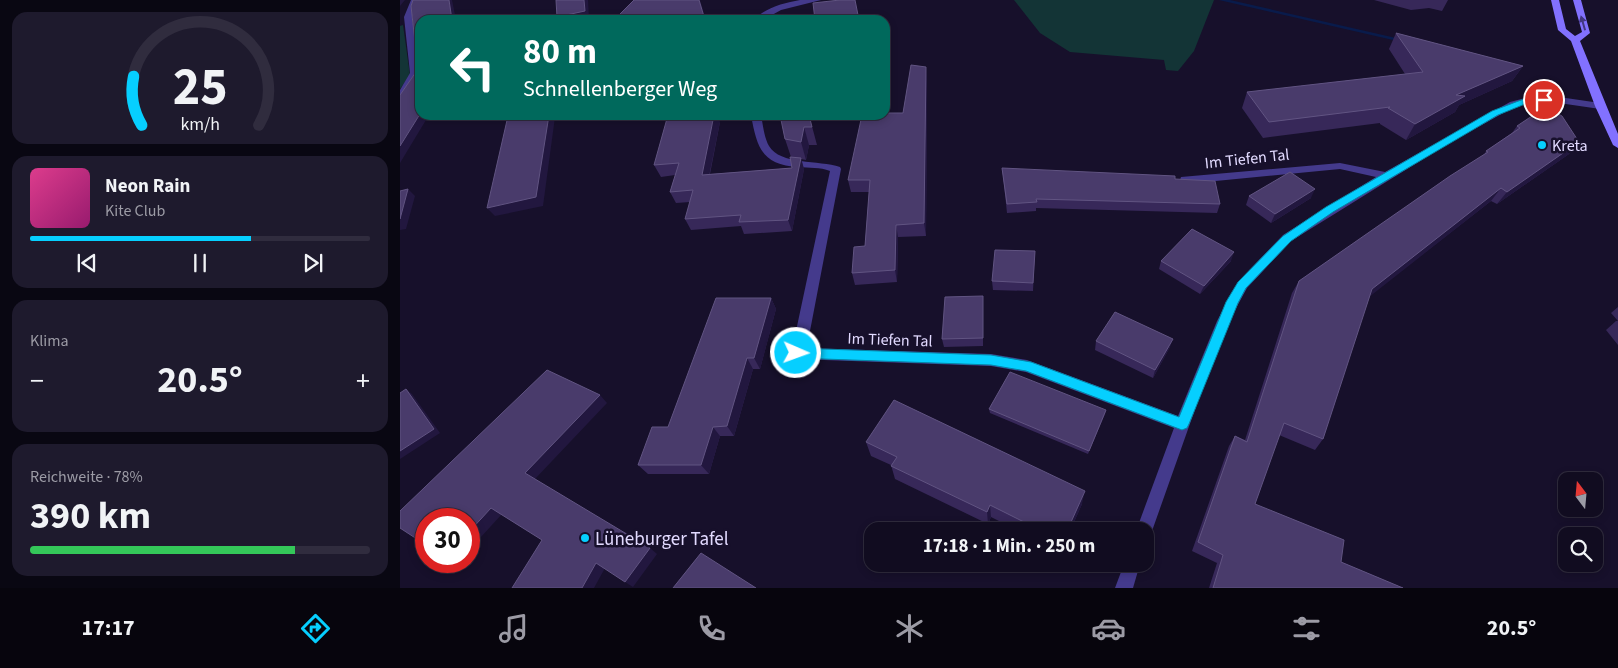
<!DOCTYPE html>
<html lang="de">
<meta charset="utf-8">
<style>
body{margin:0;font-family:"Source Sans 3",sans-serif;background:#1e1a2d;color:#f1f3f6;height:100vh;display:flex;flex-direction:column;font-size:19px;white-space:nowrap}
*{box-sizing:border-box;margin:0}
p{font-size:16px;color:#9c9ba5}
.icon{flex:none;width:28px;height:28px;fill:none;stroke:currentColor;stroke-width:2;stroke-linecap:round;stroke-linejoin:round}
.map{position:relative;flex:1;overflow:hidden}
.side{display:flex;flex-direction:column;gap:12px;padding:12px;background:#090712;width:400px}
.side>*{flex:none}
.banner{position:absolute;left:15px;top:15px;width:475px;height:105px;border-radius:15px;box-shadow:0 2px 8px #0003,0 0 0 1px #302c3e;background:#00695c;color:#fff;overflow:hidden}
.needle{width:32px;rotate:344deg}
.buttons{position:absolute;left:1158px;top:472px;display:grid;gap:10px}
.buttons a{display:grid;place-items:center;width:45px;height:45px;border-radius:10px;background:#110c20;box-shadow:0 2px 8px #0003,0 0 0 1px #302c3e;font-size:25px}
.speed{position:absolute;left:15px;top:508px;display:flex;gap:10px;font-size:25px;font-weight:700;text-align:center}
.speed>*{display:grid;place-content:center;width:65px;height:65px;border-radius:50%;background:#110c20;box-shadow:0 2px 8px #0003,0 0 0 1px #302c3e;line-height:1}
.speed .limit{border:8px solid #d22;background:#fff;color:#111}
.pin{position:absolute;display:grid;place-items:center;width:42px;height:42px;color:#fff;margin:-21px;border:2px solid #fff;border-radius:50%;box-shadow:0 1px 5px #0007}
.me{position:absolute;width:55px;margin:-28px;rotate:92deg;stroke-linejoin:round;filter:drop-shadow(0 0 4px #0008)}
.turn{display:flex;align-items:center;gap:18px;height:105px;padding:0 25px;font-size:22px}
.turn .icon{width:65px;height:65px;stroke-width:2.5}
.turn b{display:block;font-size:35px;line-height:42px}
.big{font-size:38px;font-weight:700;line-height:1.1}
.side .tile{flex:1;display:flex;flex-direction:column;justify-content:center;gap:8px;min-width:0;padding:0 18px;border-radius:15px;background:#1e1a2d}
.side .dial{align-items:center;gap:0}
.dial svg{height:130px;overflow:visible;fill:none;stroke:#302c3e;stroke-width:7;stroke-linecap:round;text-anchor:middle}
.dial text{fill:#f1f3f6;stroke:none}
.song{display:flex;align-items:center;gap:15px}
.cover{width:60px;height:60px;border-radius:8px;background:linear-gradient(135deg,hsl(330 70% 55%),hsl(320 70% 35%))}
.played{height:5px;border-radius:2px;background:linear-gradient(90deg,#06cfff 65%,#302c3e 65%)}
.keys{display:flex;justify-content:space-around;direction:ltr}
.heat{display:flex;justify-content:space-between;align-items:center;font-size:28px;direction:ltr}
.charge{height:8px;border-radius:4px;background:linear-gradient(90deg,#34c759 78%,#302c3e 0)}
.trip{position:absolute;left:464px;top:522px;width:290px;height:50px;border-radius:15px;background:#110c20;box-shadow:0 2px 8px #0003,0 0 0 1px #302c3e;font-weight:700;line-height:50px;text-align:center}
.tabs{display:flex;height:80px;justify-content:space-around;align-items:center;background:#07050d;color:#9c9ba5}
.tabs .icon{width:35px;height:35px}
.tabs .selected{color:#06cfff}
.tabs b{font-size:22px;color:#f1f3f6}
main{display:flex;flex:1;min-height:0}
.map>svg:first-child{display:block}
</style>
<main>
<section class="side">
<div class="tile dial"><svg viewBox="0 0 100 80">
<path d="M14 69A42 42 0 1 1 86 69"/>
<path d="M14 69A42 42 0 0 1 9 39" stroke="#06cfff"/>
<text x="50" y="56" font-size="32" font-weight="700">25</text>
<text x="50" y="72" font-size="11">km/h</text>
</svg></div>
<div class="tile">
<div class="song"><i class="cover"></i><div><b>Neon Rain</b><p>Kite Club</p></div></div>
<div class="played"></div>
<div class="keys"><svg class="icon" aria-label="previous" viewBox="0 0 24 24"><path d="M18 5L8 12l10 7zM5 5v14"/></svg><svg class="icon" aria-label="pause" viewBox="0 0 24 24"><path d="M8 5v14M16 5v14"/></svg><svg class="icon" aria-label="next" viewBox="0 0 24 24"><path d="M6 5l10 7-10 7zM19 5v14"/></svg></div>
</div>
<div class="tile"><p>Klima</p>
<div class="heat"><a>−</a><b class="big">20.5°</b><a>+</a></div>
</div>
<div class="tile"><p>Reichweite · 78%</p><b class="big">390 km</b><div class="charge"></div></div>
</section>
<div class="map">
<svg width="1218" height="588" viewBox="0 0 1218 588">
<rect width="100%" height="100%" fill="#17102b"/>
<g fill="#133436">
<polygon points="614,0 814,0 794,51 778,71 766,70 764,60 670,52 640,33"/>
<polygon points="3,25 10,75 0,89 0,26"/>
</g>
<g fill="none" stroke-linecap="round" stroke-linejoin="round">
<polygon fill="#091b4b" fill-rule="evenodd" points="819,0 830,0 996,38 993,40"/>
<g fill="#443a8c" fill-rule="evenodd">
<polygon points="11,0 19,0 12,17 20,73 3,100 0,101 0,90 10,73 4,17"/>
<path d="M400,0H421L381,10L363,20H354C366,7 384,3 400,0Z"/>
<path d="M1129,97H1159L1200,103L1205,106L1200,109L1159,103H1129L1116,106L1049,143L891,241L847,288L829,321L798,401L752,531L750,537L745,539V531H736L774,428L626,372L591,366L396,359L391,357L389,353L396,331L430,171C420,167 409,168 399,167C362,165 357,148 351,115H361C363,125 364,137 369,146C380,165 419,160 440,167L441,169L410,331L404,348L591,354L627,360L778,416L817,321L838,282L883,235L976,177L940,169L785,184L781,183L780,180L781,177L940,163L985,172L1110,102Z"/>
<polygon points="724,564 740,564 733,588 715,588"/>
</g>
<polygon fill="#8271ff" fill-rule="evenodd" points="1151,0 1159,0 1166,29 1175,36 1182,32 1173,0 1181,0 1190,33 1180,41 1218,134 1218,148 1213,145 1195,106 1171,41 1158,30"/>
</g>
<g fill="#372859">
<polygon points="974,0 1048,0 1042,11 1029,8 1011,10"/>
<polygon points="996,33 1123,66 1112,81 1059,105 1055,112 1006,140 980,124 980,123 863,138 842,108 847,92 1005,74 989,49"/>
<polygon points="527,79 526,236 498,237 497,282 455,285 452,273 465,246 469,192 451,192 448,180 503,113"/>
<polygon points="409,115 417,145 409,145 406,160 401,159 404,169 392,231 344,234 341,226 291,230 285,219 290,202 276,203 270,192 275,175 261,177 254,165 320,122 310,174 392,168 391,157 385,139"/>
<polygon points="1117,126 1179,142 1169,154 1097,204 1091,201 969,296 923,439 915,450 879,435 855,504 941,562 1003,588 809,588 817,563 792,551 829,446 835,436 845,440 892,293 899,281 1084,155 1086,151 1112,133"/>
<polygon points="602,168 775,179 820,204 817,213 636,208 636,211 607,213 603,176"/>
<polygon points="849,196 911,198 871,223 846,205"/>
<polygon points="635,251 633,291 593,290 592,281"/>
<polygon points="761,261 831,261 800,294 759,269"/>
<polygon points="583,296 583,346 544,347 542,339"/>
<polygon points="371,298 376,309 360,369 353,369 334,436 320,436 309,474 248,474 238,465 268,427"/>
<polygon points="1218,307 1218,321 1211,313"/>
<polygon points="1216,321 1218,321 1218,345 1206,330"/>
<polygon points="696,341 770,347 753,378 695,350"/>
<polygon points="589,409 706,410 705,414 688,454 590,413"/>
<polygon points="466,442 682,504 670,531 619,531 591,517 588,524 495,479 491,465 471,456"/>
</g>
<g fill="#22173f">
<polygon points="0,0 5,0 0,6"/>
<polygon points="49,0 52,0 56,20 52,20"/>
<polygon points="184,0 188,0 189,19 185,20 159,20 157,17"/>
<polygon points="299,0 300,0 306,20 305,20"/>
<polygon points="286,15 288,20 269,20"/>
<polygon points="1123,66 1112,81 1059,105 1055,112 1006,140 1015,124 1056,95"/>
<polygon points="526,67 527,79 526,236 524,223"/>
<polygon points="20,114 20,115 29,115 0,163 0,146"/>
<polygon points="149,115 154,115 155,117 143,206 95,216 87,208"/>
<polygon points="314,115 317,115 320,122 307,186 302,175"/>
<polygon points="404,127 409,145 406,160 401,142"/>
<polygon points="1179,142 1169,154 1097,204 1107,192"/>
<polygon points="401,158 404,169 392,231 388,220"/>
<polygon points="1101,188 1091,201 964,301 972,289"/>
<polygon points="8,189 15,196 6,229 0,230 0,219"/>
<polygon points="915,189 911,198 871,223 875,214"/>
<polygon points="496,225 498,237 497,282 495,270"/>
<polygon points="834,252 831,261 800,294 804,286"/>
<polygon points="371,298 376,309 360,369 354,358"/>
<polygon points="773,339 770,347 753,378 755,370"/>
<polygon points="347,358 353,369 334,436 327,426"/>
<polygon points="6,389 12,394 40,433 0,459 0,451"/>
<polygon points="200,395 207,403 134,480 125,473"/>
<polygon points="706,410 705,414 688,454 689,451"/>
<polygon points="313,427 320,436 309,474 301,465"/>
<polygon points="685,491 682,504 670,531 667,531"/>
<polygon points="590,505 591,517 588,524 587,512"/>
<polygon points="91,508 102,514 69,550 69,532"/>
<polygon points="250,548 257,554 233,587 225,582"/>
<polygon points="196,563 205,568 194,588 182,588"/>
</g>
<g fill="#493b6b" stroke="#615482">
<polygon points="13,0 49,0 52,20 20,20 20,114 0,146 0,95 18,69 11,6"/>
<polygon points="156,0 184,0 185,11 157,17"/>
<polygon points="234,0 299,0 305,20 285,20 286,15 269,20 214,20"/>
<polygon points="440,0 455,0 459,20 415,20 413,3"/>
<polygon points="996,33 1123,66 1056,95 1065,96 1015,124 988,108 990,107 869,122 847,92 1023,72"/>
<polygon points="511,65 526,67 524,223 496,225 495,270 452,273 454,247 465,246 470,180 448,180 462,115 485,115 485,113 503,113"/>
<polygon points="1141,110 1153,111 1162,116 1179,142 1107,192 1101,188 972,289 923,439 884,423 855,504 944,540 941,562 1003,588 813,588 823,555 798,542 835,436 847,442 899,281 1050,176 1088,152 1086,151 1120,128 1117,126"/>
<polygon points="112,115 149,115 136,197 87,208 108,116"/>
<polygon points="268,115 314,115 302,175 392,168 390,157 401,158 388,220 339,222 341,215 285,219 293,190 270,192 279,163 254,165"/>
<polygon points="380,115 409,115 412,127 404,127 401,142 385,139"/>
<polygon points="602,168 775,176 775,179 815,181 820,204 636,199 637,202 607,204"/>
<polygon points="890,172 915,189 875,214 849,196"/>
<polygon points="8,189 0,219 0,191"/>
<polygon points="792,229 834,252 804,286 761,261"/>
<polygon points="595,250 635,251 633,283 592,281"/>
<polygon points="583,296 583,338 542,339 545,297"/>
<polygon points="316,298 371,298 354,358 347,358 327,426 313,427 301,465 238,465 252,427 268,427"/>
<polygon points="715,312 773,339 755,370 696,341"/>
<polygon points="147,370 200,395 125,473 250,548 225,582 196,563 182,588 112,588 142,540 91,508 69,532 69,519 26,519 26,545 0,528 0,511"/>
<polygon points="610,372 706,410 689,451 589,409"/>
<polygon points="6,389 34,429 0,451 0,393"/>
<polygon points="494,400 685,491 667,531 642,531 590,505 587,512 491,466 497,457 466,442"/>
<polygon points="301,553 356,588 273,588"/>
</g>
<defs><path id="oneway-solid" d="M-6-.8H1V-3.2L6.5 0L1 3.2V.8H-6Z" transform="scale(1.25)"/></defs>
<use fill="#423780" href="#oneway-solid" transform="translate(1183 23) rotate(-106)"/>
<polygon fill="#06cfff" stroke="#0487a6" points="1129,97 1144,97 1149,100 1144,102 1130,102 1098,115 933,212 891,241 846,288 838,303 789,424 787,428 782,430 626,371 591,365 396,358 390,353 396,348 591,355 631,362 779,417 826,302 838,282 883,236 926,207 1092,111"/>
<g fill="#06cfff" stroke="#17102b" stroke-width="2">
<circle cx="1142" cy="145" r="5"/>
<circle cx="185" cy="538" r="5"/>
</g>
<g text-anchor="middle" stroke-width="5" stroke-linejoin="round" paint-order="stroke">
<g font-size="16" fill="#e2daff" stroke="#17102b" text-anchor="start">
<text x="1152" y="151">Kreta</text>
</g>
<g font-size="16" fill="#e2daff" stroke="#17102b">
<text transform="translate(847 158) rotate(-6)" y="6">Im Tiefen Tal</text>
<text transform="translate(490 339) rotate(2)" y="6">Im Tiefen Tal</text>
</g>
<g font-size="19" fill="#e2daff" stroke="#17102b" text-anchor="start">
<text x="195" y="545">Lüneburger Tafel</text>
</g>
</g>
</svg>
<div class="buttons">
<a><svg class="needle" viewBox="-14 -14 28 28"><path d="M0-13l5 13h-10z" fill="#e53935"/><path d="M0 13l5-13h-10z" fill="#9c9ba5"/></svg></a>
<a><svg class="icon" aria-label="search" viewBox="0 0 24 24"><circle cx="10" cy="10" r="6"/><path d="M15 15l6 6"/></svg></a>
</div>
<div class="speed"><div class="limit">30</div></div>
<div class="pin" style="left:1144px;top:100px;background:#d93025"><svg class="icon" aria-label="arrive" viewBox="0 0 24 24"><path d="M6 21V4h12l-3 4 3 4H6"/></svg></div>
<svg class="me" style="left:396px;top:353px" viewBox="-20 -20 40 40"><circle r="17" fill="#06cfff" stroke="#fff" stroke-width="3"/><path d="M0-11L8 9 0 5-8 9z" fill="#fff"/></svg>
<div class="trip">17:18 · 1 Min. · 250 m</div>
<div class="banner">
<div class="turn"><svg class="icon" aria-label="left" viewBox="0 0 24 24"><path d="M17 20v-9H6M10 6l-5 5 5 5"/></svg><div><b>80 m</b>Schnellenberger Weg</div></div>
</div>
</div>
</main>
<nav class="tabs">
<b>17:17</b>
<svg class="icon selected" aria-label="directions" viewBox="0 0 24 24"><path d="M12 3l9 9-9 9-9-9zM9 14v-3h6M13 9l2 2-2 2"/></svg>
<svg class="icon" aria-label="music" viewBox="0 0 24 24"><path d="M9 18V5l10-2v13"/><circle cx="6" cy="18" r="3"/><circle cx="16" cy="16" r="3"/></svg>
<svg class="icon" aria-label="phone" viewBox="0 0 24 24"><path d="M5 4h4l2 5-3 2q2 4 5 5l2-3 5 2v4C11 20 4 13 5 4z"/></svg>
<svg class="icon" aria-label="climate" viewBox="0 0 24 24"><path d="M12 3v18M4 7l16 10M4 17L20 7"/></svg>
<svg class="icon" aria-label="car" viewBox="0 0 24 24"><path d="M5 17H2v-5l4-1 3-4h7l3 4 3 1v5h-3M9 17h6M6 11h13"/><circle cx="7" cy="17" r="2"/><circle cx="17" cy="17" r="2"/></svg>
<svg class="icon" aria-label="filters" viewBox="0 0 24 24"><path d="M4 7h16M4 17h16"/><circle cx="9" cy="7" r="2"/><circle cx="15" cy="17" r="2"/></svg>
<b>20.5°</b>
</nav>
